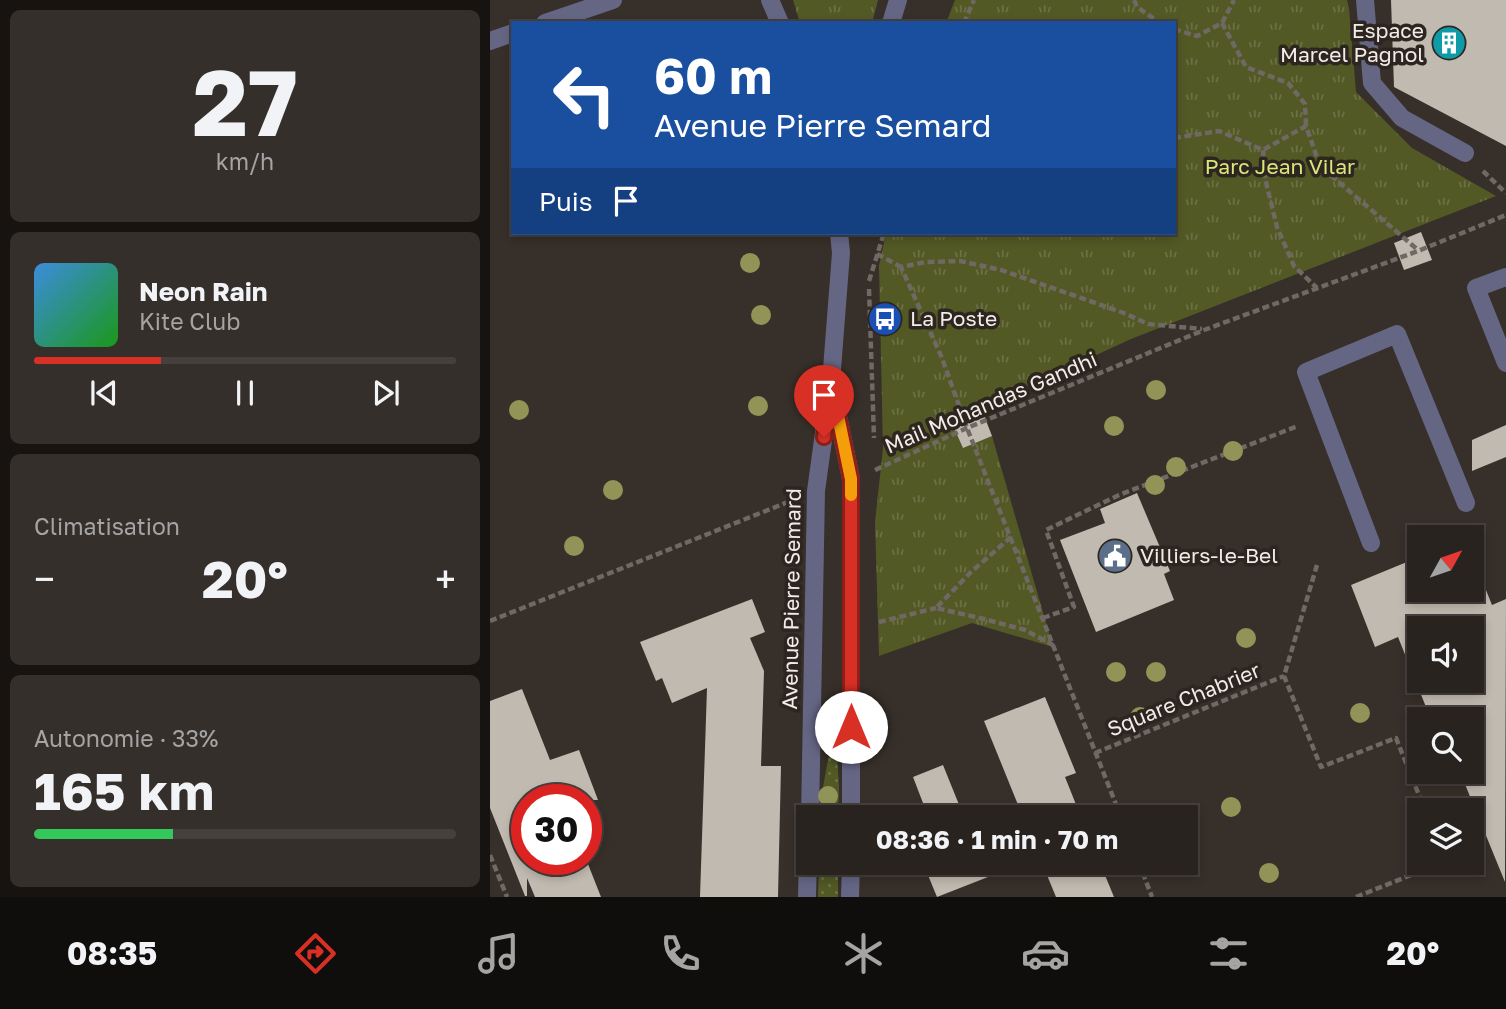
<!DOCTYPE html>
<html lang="fr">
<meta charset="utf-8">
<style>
body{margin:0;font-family:"Golos Text",sans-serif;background:#352f2c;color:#f1f3f6;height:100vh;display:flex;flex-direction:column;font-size:26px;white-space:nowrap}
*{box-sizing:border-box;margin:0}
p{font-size:23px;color:#a5a4a4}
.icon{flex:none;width:38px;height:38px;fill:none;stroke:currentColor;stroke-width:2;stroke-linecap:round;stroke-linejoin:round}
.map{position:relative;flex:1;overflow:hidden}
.side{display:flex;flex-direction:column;gap:10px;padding:10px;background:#171311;width:490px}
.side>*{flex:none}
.guide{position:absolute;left:21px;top:21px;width:665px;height:214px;border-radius:0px;box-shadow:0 4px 10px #0003,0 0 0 2px #45403d;background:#1a4fa0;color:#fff;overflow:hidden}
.needle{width:46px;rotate:50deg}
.controls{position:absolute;left:917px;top:525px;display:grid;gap:14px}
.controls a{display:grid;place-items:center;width:77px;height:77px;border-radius:0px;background:#29231f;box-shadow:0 4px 10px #0003,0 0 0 2px #45403d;font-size:35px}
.speed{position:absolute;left:21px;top:784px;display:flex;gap:14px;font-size:35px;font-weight:700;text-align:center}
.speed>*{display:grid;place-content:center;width:91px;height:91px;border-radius:50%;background:#29231f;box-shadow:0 4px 10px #0003,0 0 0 2px #45403d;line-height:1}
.speed .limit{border:10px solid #d22;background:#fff;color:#111}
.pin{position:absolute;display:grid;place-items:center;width:60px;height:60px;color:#fff;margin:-72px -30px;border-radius:50% 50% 50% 0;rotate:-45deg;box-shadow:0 0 7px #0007}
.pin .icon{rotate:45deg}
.me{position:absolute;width:77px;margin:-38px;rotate:0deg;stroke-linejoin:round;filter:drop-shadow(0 0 5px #0008)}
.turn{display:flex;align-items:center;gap:24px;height:147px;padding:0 28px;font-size:32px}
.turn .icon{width:91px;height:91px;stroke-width:2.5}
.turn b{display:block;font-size:49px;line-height:60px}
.then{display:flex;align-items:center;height:66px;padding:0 28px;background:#0003;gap:14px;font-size:26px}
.big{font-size:52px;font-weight:700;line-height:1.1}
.side .card{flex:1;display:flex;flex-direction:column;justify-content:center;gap:10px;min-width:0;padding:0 24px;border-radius:10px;background:#352f2c}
.side .dial{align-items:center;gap:0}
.dial b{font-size:91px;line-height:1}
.song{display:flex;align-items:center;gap:21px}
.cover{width:84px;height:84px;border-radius:10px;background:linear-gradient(135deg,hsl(210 70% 55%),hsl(120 70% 35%))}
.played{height:7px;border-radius:4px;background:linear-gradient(90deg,#d93025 30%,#45403d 30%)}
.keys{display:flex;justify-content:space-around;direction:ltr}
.heat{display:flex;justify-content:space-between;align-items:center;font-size:38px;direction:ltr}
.charge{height:10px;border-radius:5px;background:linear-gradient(90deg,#34c759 33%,#45403d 0)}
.trip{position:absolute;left:306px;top:805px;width:402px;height:70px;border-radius:0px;background:#29231f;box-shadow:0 4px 10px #0003,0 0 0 2px #45403d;font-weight:700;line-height:70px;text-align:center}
.dock{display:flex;height:112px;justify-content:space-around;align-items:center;background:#100e0c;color:#a5a4a4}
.dock .icon{width:49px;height:49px}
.dock .selected{color:#d93025}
.dock b{font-size:32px;color:#f1f3f6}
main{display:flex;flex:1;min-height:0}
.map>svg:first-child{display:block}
</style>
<main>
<section class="side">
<div class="card dial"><b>27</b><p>km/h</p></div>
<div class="card">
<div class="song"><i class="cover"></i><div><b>Neon Rain</b><p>Kite Club</p></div></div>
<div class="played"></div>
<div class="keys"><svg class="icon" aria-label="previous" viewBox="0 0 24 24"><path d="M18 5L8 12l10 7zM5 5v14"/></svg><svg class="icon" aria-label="pause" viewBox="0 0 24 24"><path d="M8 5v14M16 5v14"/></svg><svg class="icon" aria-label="next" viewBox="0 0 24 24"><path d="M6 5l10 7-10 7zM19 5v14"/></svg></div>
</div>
<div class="card"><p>Climatisation</p>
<div class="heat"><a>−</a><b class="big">20°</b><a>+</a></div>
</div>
<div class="card"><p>Autonomie · 33%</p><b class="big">165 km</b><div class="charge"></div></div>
</section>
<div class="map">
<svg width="1016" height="897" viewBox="0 0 1016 897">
<defs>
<pattern id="grass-dots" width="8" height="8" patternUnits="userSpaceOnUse" patternTransform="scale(1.75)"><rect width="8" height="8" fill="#525925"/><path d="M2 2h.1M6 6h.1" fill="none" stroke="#6b7145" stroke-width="1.8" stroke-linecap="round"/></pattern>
<pattern id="park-tufts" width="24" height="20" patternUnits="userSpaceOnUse" patternTransform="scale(1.75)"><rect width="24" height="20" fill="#525925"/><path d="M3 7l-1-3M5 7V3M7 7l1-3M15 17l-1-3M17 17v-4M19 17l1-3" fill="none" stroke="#6b7145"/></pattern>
</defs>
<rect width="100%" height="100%" fill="#372f29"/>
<g fill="url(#grass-dots)">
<polygon points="345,722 349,788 348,817 331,817 331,798"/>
<polygon points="329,863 348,863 348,897 328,897"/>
</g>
<g fill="url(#park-tufts)">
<polygon points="303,0 388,0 382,23 310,23"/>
<polygon points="465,0 857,0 859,8 866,92 922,148 1006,196 641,339 491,408 502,436 563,647 482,623 389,656 385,522 393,448 389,266 396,233 684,233 684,23 456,23"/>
</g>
<g fill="#c1bab0" fill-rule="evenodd">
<polygon points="901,0 1016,0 1016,146 904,87"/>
<polygon points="931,232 942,260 914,270 904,243"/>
<polygon points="491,408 502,436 473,448 461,421"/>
<polygon points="1016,425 1016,457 982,471 982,440"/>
<polygon points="647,493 680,571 674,574 684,600 606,632 570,540 615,523 610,509"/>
<path d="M982,555L1002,605L1016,599L1015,882L970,772H982V719H948L944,709L938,712L908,637L885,647L861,585L929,557V590H982ZM929,628H982V681H929Z"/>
<polygon points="262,599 275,632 260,638 274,671 271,766 291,766 288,897 210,897 217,688 182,703 172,678 166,681 150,642"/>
<polygon points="32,689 60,760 89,750 108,800 37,800 37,859 96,859 111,897 45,897 37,878 37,896 35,896 0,808 0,701"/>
<polygon points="555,697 586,773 575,777 591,817 533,817 494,721"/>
<polygon points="453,765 474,817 426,817 423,809 433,803 423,777"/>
<polygon points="433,863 530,863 531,864 447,897"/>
<polygon points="552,863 610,863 624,897 566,897"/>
</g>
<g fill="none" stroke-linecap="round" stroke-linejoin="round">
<g stroke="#6f6863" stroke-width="4.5" stroke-dasharray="7 3.5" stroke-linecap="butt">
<polyline points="644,0 647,7 670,23"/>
<polyline points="474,23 484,0"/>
<polyline points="732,23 756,67 798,83 815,104 816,126"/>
<polyline points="684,29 707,36 732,23 744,0"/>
<polyline points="684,138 729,131 773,150 816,126 830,166 928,250"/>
<polyline points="773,150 775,178 787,227 804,266 827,288"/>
<polyline points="993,171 1016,193"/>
<polyline points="387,254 411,267"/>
<polyline points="379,281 394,233"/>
<polyline points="379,289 384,438"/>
<polyline points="385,470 477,428 714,330 928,251 1016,215"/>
<polyline points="521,537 481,572 446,608 494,619 535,630 563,645"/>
<polyline points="827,565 794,676 831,767 906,738 935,810"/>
<polyline points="553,618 584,607 556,530 629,495 808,426"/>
<polyline points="0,621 298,502"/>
<polyline points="389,622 446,608"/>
<polyline points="605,753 794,676"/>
<polyline points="631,817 477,428 452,358 411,267 436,262 470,261 511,270 634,313 658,324 712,329"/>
<polyline points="0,855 17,897"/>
<polyline points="649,863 662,897"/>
<polyline points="866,897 951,863"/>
</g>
<g stroke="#656684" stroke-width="18">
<polyline points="875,0 882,83 912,118 975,153"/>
<polyline points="1016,277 986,288 1016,363"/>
<polyline points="881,543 816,372 907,334 976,503"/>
</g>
<g stroke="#656684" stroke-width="18">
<polyline points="280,0 290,23"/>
<polyline points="55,23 123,0"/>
<polyline points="401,23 408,0"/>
<polyline points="0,41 23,33"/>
<polyline points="344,396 361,479 361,817"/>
<polyline points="320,817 326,491 341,382 351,253 349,233"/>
<polyline points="317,897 318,856"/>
<polyline points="360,897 361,863"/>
</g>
</g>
<g fill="#909456">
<circle cx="260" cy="263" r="10"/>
<circle cx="271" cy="315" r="10"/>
<circle cx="666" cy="390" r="10"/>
<circle cx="268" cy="406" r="10"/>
<circle cx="29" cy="410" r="10"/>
<circle cx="624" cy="426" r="10"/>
<circle cx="743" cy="451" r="10"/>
<circle cx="686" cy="467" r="10"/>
<circle cx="665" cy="485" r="10"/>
<circle cx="123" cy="490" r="10"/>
<circle cx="84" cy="546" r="10"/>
<circle cx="756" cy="638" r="10"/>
<circle cx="626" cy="672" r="10"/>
<circle cx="666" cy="672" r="10"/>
<circle cx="870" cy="713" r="10"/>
<circle cx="650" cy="717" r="10"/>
<circle cx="338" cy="796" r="10"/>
<circle cx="741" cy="807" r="10"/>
<circle cx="779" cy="873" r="10"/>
</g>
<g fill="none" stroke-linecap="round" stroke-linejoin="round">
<g stroke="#8d1f18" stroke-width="18">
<polyline id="route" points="334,437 341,382 361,479 361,727"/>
</g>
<use href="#route" stroke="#d93025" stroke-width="12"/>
<polyline stroke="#f59e0b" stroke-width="12" points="348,416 361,479 361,495"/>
</g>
<defs>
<g id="building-disc" transform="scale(1.75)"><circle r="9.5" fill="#0f9aa8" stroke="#2d251f"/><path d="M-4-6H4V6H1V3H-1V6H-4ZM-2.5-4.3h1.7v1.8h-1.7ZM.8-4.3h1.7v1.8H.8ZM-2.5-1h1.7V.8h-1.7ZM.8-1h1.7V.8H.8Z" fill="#fff"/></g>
<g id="bus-disc" transform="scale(1.75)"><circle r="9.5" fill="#1a4fb4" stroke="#2d251f"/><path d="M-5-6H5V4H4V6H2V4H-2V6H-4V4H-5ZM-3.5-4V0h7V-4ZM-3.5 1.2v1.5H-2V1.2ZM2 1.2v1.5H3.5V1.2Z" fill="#fff"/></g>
<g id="civic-disc" transform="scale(1.75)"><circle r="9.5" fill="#5c6f8a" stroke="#2d251f"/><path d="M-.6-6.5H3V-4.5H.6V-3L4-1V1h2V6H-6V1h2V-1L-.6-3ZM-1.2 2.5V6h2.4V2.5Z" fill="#fff"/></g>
</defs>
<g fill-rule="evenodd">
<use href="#building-disc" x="959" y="43"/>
<use href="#bus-disc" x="395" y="319"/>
<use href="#civic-disc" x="625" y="556"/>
</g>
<g text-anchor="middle" stroke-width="7" stroke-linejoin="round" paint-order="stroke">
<g font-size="21" fill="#f1ece8" stroke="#2d251f" text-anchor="start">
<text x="934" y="38" text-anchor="end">Espace<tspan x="934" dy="24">Marcel Pagnol</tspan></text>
<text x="420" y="326">La Poste</text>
<text x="650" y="563">Villiers-le-Bel</text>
</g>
<g font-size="21" fill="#d8e67a" stroke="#2d251f">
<text x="790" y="174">Parc Jean Vilar</text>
</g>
<g font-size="21" fill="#f1ece8" stroke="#2d251f">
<text transform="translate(501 403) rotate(-23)" y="7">Mail Mohandas Gandhi</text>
<text transform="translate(302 599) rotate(-89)" y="7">Avenue Pierre Semard</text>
<text transform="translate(694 700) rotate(-22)" y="7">Square Chabrier</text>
</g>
</g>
</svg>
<div class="controls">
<a><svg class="needle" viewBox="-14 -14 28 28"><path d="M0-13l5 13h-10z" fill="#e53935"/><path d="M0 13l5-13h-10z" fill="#a5a4a4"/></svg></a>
<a><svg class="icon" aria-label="sound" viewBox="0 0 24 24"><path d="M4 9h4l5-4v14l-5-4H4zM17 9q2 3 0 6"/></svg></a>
<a><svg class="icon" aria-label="search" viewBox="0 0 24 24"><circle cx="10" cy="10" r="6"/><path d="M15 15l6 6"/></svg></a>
<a><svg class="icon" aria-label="layers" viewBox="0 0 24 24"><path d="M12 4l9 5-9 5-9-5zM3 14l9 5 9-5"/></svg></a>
</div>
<div class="speed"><div class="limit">30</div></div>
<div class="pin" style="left:334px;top:437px;background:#d93025"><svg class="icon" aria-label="arrive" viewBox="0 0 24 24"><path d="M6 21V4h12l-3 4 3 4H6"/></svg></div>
<svg class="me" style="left:361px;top:727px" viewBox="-20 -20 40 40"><circle r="19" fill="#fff"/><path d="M0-13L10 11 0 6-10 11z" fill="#d93025"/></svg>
<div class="trip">08:36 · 1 min · 70 m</div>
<div class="guide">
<div class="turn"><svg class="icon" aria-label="left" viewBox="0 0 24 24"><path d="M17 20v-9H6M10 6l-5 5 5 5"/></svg><div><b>60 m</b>Avenue Pierre Semard</div></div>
<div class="then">Puis<svg class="icon" aria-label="arrive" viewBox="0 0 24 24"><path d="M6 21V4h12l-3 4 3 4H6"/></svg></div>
</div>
</div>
</main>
<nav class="dock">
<b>08:35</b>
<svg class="icon selected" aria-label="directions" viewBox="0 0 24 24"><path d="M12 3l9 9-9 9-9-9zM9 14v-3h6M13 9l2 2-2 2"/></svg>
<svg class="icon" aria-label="music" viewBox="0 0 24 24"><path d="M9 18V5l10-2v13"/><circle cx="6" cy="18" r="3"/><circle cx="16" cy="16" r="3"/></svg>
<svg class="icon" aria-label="phone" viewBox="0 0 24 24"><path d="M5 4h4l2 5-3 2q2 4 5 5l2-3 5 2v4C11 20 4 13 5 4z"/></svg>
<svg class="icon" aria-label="climate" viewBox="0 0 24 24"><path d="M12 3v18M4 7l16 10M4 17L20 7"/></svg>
<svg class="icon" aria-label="car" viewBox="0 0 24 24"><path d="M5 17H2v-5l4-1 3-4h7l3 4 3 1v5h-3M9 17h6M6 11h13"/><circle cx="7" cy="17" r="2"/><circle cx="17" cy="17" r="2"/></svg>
<svg class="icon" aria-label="filters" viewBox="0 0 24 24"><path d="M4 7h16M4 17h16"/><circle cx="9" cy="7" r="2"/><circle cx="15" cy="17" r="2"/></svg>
<b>20°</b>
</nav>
